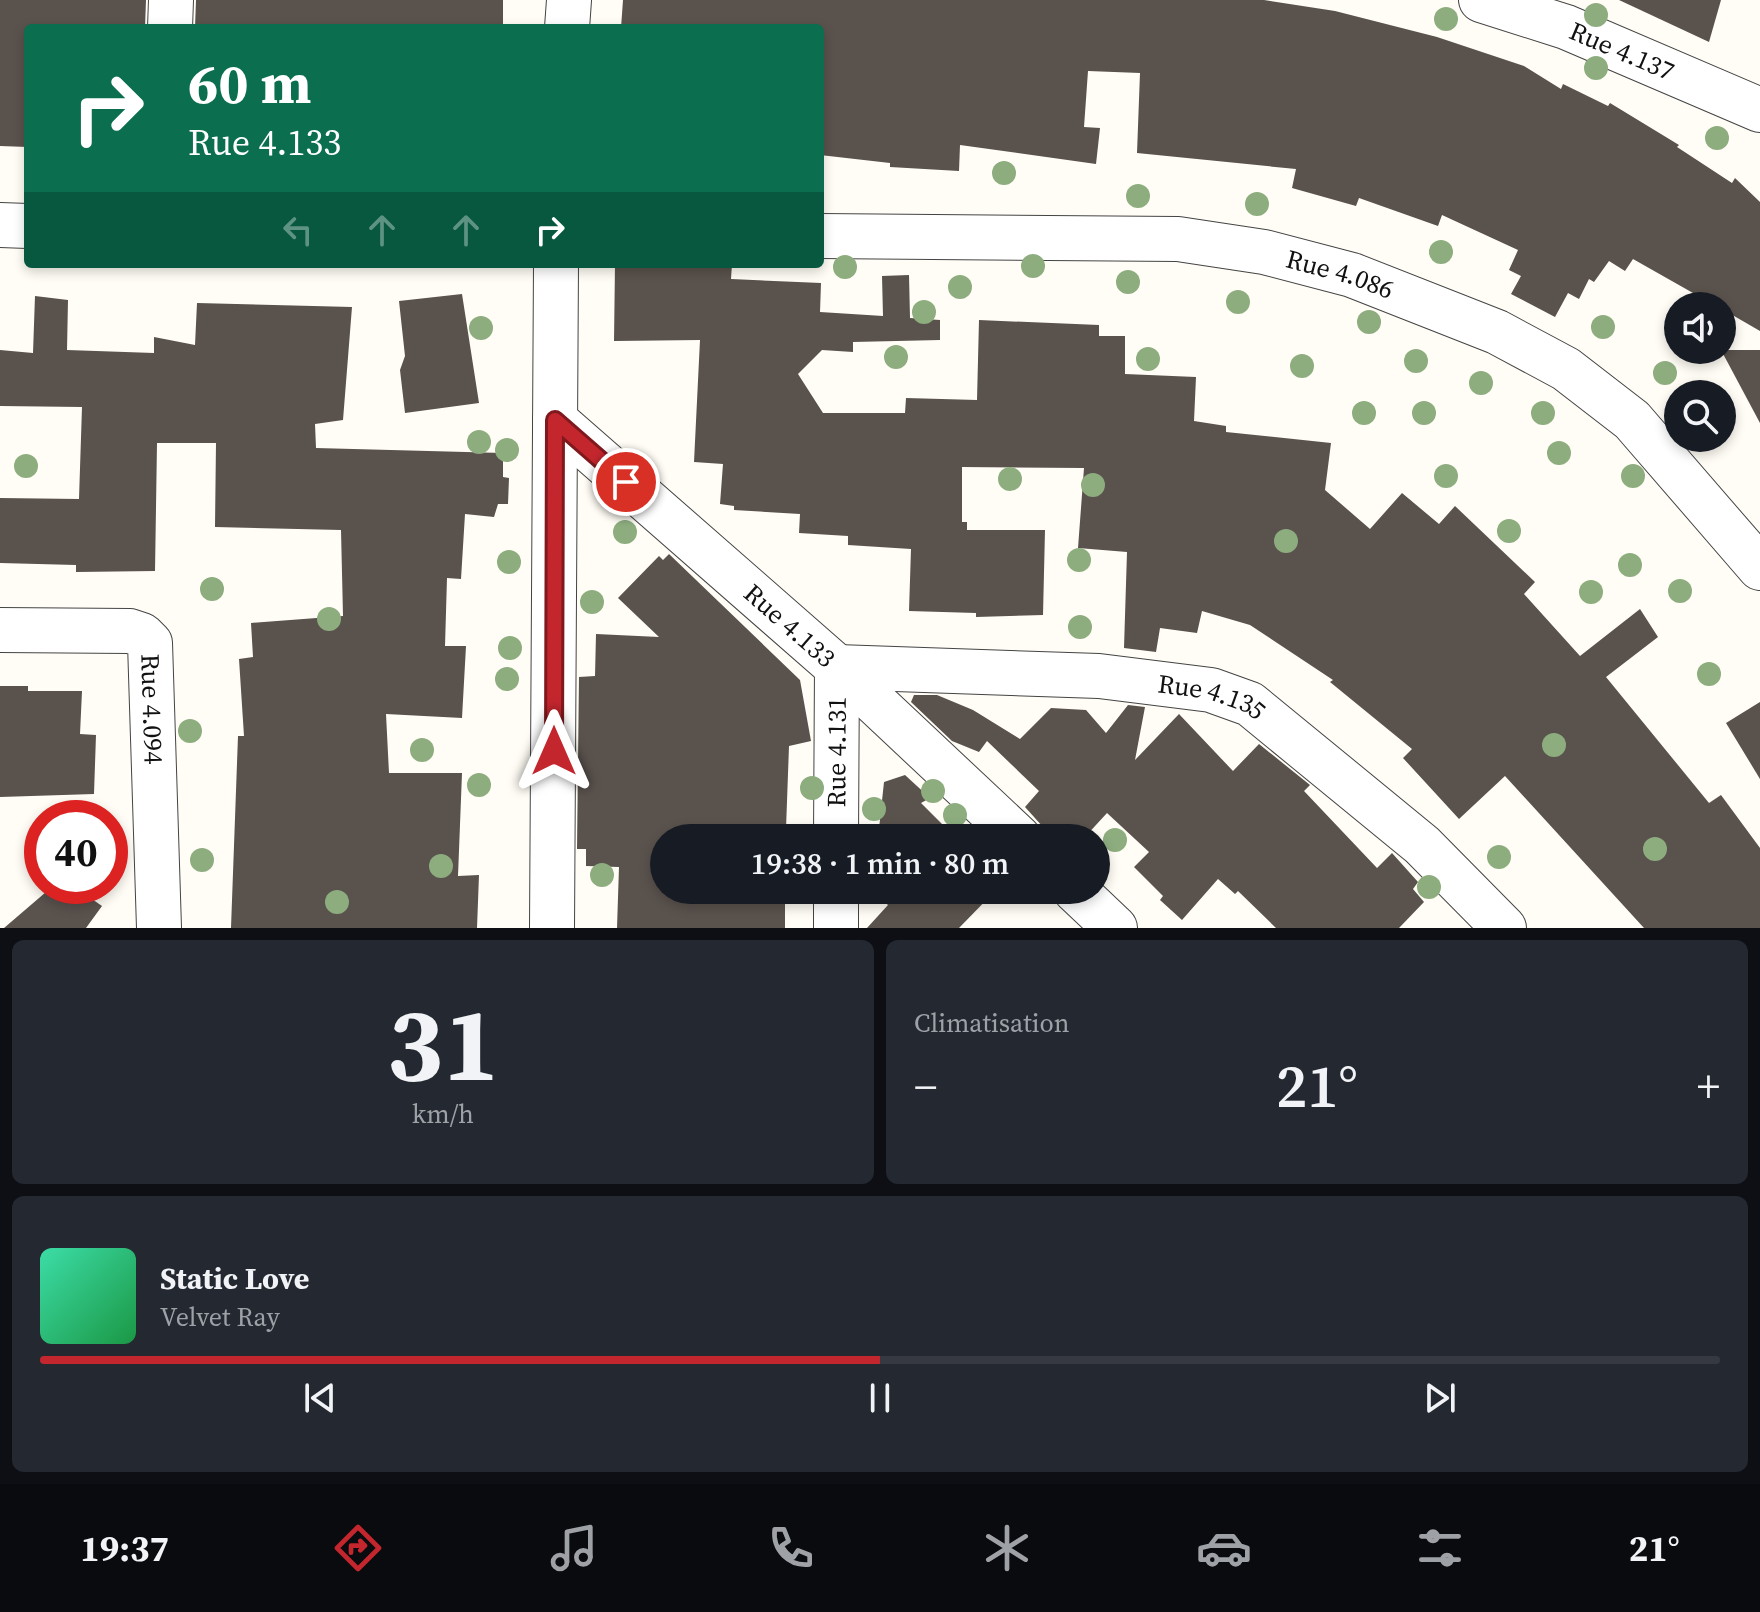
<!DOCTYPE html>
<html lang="fr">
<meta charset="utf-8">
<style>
body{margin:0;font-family:"Source Serif 4",serif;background:#242831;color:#f1f3f6;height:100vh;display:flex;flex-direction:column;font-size:30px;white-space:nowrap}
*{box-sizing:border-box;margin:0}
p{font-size:26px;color:#9ea1a6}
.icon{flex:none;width:44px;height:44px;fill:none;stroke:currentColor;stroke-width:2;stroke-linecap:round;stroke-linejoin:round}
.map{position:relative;height:928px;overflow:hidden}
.drawer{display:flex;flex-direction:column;gap:12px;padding:12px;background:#0d0f14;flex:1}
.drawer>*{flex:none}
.top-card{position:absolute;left:24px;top:24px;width:800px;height:244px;border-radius:8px;box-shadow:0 4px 12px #0003;background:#0b6e4f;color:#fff;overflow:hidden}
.controls{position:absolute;left:1664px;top:292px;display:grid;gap:16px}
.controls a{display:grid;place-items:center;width:72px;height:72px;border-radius:50%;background:#171b24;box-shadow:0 4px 12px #0003;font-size:40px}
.speed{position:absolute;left:24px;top:800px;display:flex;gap:16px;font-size:40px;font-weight:700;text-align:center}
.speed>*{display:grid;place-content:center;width:104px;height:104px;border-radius:50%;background:#171b24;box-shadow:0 4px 12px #0003;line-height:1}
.speed .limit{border:12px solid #d22;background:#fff;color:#111}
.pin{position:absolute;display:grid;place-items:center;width:68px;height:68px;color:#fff;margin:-34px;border:4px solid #fff;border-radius:50%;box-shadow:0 2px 8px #0007}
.me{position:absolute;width:88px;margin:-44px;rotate:0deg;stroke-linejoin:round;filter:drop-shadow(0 0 6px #0008)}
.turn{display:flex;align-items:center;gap:28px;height:168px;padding:0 32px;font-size:36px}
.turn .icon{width:104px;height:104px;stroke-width:2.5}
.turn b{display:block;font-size:56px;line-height:68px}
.lanes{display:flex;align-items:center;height:76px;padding:0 32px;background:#0003;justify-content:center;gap:40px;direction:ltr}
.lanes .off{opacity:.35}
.big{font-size:60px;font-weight:600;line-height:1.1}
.drawer .widget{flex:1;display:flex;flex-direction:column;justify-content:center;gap:12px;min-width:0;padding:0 28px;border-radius:12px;background:#242831}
.drawer .dial{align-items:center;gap:0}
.dial b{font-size:104px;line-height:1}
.song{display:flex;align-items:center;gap:24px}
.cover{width:96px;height:96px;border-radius:12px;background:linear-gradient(135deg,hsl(160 70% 55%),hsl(140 70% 35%))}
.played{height:8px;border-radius:4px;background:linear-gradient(90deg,#c4262e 50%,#363941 50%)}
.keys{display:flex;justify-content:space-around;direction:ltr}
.heat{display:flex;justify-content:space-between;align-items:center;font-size:44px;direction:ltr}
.drawer .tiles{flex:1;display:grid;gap:12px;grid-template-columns:1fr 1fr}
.widget:last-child{grid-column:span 2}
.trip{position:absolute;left:650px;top:824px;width:460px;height:80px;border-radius:40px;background:#171b24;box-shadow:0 4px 12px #0003;font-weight:600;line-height:80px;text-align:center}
.menu{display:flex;height:128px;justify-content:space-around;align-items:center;background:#090b0e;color:#9ea1a6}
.menu .icon{width:56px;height:56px}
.menu .current{color:#c4262e}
.menu b{font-size:36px;color:#f1f3f6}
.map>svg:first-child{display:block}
</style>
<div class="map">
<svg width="1760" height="928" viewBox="0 0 1760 928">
<rect width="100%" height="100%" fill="#fffdf5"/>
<g fill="#5a524d">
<polygon points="0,0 146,0 145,28 28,28 28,147 0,146"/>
<polygon points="196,0 503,0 503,28 195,28"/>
<polygon points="623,0 1264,0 1335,11 1437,37 1524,66 1561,89 1563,84 1608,106 1610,103 1679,145 1677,147 1732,183 1735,178 1760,202 1760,331 1722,309 1722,306 1716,306 1633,259 1625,271 1609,261 1594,282 1589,279 1579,299 1568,293 1555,317 1511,294 1521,276 1509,270 1518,250 1442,215 1438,226 1359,198 1356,206 1292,188 1296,169 1137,153 1140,73 1088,71 1084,127 1100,128 1096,164 960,145 959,171 890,167 890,163 820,155 820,28 621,28"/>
<polygon points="1619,0 1721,0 1709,42"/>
<polygon points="615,264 732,264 731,279 821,283 820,312 883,316 882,276 909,275 910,318 940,320 940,340 853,342 853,352 822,350 798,374 823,413 905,413 906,398 977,400 979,320 1099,325 1099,336 1125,336 1125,374 1196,377 1194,421 1226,426 1226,432 1331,443 1325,490 1370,529 1402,493 1439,524 1455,506 1535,582 1524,594 1580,656 1640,609 1658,637 1606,677 1709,803 1721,795 1760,848 1760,928 1644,928 1505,776 1459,819 1403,758 1412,749 1330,682 1333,680 1250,625 1202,611 1197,633 1160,628 1156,652 1124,648 1127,552 1078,548 1084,468 962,467 962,522 967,522 967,530 1045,530 1043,615 976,617 976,613 909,611 911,549 848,545 848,536 799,533 800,514 734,510 734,506 720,504 723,464 694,462 700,340 614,341"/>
<polygon points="462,294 479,403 405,413 400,370 405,356 399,301"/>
<polygon points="35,296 68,300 67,350 154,353 154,337 195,345 197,303 352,307 343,420 315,424 316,448 503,453 503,477 509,478 508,504 498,504 494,517 465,514 461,579 447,578 445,646 466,646 462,718 386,714 389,773 462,773 458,876 479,875 477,928 231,928 238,736 244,736 239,659 253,657 251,623 343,616 341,530 215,527 216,443 157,443 155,571 76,572 76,565 0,563 0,498 79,499 82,407 0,406 0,350 33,353"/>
<polygon points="1721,350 1760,350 1760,423"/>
<polygon points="669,554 800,680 811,741 789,746 786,829 732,827 732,836 664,837 664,890 785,890 785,928 617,928 619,867 586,866 586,849 577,849 579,677 595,676 596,634 659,637 618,598 659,556 663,560"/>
<polygon points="0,686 28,686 28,691 82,691 80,734 96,735 94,794 0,797"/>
<polygon points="914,695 937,695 973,710 1020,739 1051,708 1086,710 1106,733 1128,705 1145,707 1135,760 1179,714 1233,771 1259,744 1310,785 1304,791 1377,868 1392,853 1418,882 1413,889 1424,902 1399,928 1276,928 1238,891 1235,894 1218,879 1182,920 1160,900 1163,896 1134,867 1149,852 1107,813 1084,838 1053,838 1025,807 1039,791 987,741 979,752 952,741 911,702"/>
<polygon points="1760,702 1760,779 1726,723"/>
<polygon points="905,775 930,798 921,803 956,838 878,838 884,782"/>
<polygon points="53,886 95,886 89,897 102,906 86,928 4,928"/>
<polygon points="872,890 996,890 959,928 867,928 888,905"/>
</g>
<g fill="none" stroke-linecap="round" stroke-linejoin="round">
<g stroke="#444" stroke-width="46">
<g id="minor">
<path id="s1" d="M1481,0L1566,27L1760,110"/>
<polyline points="170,28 171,0"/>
<polyline points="567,28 569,0"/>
<polyline points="0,225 28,226"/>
<path id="s2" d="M820,236L1178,239L1264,252L1352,275L1497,332L1566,369L1632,420L1760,568"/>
<path id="s3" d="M555,420L837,667L1019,838"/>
<path id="s4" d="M0,630L130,631L142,635L150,643L159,928"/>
<path id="s5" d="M836,838L837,667L1099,676L1211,690L1250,704L1422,845L1504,928"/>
<polyline points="1075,890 1115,928"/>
<polyline points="552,928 556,264"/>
<polyline points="836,928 836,890"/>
</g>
</g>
<use href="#minor" stroke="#fff" stroke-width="44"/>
</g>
<g fill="#8dad7f">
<circle cx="1596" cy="15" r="12"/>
<circle cx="1446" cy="19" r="12"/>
<circle cx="1596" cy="68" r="12"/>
<circle cx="1717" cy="138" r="12"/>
<circle cx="1004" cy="173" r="12"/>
<circle cx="1138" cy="196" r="12"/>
<circle cx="1257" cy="204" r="12"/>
<circle cx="1441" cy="252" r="12"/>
<circle cx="1033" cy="266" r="12"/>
<circle cx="845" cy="267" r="12"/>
<circle cx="1128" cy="282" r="12"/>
<circle cx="960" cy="287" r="12"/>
<circle cx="1238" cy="302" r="12"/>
<circle cx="924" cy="312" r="12"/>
<circle cx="1369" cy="322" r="12"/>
<circle cx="1603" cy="327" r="12"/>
<circle cx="481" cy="328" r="12"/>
<circle cx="896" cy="357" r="12"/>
<circle cx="1148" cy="359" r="12"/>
<circle cx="1416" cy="361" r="12"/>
<circle cx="1302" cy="366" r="12"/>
<circle cx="1665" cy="373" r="12"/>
<circle cx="1481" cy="383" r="12"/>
<circle cx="1364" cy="413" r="12"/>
<circle cx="1424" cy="413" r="12"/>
<circle cx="1543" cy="413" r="12"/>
<circle cx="479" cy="442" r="12"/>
<circle cx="507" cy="450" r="12"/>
<circle cx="1559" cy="453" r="12"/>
<circle cx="26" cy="466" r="12"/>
<circle cx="1446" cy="476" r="12"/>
<circle cx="1633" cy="476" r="12"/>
<circle cx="1010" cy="479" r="12"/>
<circle cx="1093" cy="485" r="12"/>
<circle cx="1509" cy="531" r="12"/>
<circle cx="625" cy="532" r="12"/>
<circle cx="1286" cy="541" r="12"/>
<circle cx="1079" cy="560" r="12"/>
<circle cx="509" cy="562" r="12"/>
<circle cx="1630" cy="565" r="12"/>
<circle cx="212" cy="589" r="12"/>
<circle cx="1680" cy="591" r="12"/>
<circle cx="1591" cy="592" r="12"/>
<circle cx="592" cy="602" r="12"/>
<circle cx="329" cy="619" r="12"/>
<circle cx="1080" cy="627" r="12"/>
<circle cx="510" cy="648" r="12"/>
<circle cx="1709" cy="674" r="12"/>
<circle cx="507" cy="679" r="12"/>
<circle cx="190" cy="731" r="12"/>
<circle cx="1554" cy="745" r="12"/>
<circle cx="422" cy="750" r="12"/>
<circle cx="479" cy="785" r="12"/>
<circle cx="812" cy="788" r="12"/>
<circle cx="933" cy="791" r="12"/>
<circle cx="874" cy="809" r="12"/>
<circle cx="955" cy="815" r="12"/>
<circle cx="1115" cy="840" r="12"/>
<circle cx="1655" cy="849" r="12"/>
<circle cx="1499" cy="857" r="12"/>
<circle cx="202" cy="860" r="12"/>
<circle cx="441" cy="866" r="12"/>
<circle cx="602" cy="875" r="12"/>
<circle cx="1429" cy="887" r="12"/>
<circle cx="337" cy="902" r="12"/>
</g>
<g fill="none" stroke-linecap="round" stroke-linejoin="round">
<g stroke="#7f191e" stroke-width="20">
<polyline id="route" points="554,751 555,420 626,482"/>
</g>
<use href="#route" stroke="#c4262e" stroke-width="14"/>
</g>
<g text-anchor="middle" stroke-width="8" stroke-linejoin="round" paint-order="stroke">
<g font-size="26" fill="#111" stroke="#fff">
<text dy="9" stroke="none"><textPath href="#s1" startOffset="150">Rue 4.137</textPath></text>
<text dy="9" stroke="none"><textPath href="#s2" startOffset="524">Rue 4.086</textPath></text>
<text dy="9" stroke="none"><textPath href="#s3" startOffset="312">Rue 4.133</textPath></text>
<text dy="9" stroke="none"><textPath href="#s5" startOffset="548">Rue 4.135</textPath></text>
<text dy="9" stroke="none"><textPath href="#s4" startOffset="220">Rue 4.094</textPath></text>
<text dy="9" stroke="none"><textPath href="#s5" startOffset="86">Rue 4.131</textPath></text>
</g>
</g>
</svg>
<div class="controls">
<a><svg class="icon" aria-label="sound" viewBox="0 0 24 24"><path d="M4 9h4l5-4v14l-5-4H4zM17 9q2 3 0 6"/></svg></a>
<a><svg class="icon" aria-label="search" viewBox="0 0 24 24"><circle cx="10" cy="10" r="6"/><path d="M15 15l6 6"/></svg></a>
</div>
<div class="speed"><div class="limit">40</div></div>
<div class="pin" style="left:626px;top:482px;background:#d93025"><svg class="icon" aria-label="arrive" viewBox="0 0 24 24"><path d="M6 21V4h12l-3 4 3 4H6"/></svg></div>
<svg class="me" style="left:554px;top:751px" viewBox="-20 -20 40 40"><path d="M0-17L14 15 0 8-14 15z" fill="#c4262e" stroke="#fff" stroke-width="4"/></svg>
<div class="trip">19:38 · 1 min · 80 m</div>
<div class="top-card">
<div class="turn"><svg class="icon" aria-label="right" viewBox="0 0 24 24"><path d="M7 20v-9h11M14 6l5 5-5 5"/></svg><div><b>60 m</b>Rue 4.133</div></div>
<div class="lanes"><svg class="icon off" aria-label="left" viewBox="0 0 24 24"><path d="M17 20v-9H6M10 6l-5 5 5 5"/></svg><svg class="icon off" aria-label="ahead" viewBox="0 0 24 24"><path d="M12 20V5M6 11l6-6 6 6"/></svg><svg class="icon off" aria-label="ahead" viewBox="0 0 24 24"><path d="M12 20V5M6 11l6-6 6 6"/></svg><svg class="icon" aria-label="right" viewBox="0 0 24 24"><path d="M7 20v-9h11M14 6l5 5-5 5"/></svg></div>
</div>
</div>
<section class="drawer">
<div class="tiles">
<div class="widget dial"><b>31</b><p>km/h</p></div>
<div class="widget"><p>Climatisation</p>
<div class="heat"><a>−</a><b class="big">21°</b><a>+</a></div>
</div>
<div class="widget">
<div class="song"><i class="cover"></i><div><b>Static Love</b><p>Velvet Ray</p></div></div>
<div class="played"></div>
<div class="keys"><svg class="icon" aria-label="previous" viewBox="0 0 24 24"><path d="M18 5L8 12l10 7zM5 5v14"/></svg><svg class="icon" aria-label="pause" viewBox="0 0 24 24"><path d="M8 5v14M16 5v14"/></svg><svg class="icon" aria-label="next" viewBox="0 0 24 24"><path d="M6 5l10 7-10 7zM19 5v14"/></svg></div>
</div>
</div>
</section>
<nav class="menu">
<b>19:37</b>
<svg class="icon current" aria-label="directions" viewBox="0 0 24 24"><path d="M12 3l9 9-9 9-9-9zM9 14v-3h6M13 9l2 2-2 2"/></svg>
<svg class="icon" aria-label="music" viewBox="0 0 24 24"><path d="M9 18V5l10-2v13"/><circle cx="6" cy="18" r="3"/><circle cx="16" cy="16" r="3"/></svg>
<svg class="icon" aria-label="phone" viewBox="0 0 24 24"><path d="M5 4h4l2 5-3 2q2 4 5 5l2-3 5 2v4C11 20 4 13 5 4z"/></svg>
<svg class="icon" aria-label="climate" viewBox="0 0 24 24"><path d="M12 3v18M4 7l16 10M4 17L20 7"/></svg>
<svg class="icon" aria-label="car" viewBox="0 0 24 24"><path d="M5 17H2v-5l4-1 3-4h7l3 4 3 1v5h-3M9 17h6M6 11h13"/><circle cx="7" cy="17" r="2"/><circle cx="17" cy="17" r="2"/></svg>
<svg class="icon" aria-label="filters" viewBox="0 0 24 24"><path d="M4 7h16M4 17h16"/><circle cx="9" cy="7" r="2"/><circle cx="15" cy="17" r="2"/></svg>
<b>21°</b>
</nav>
